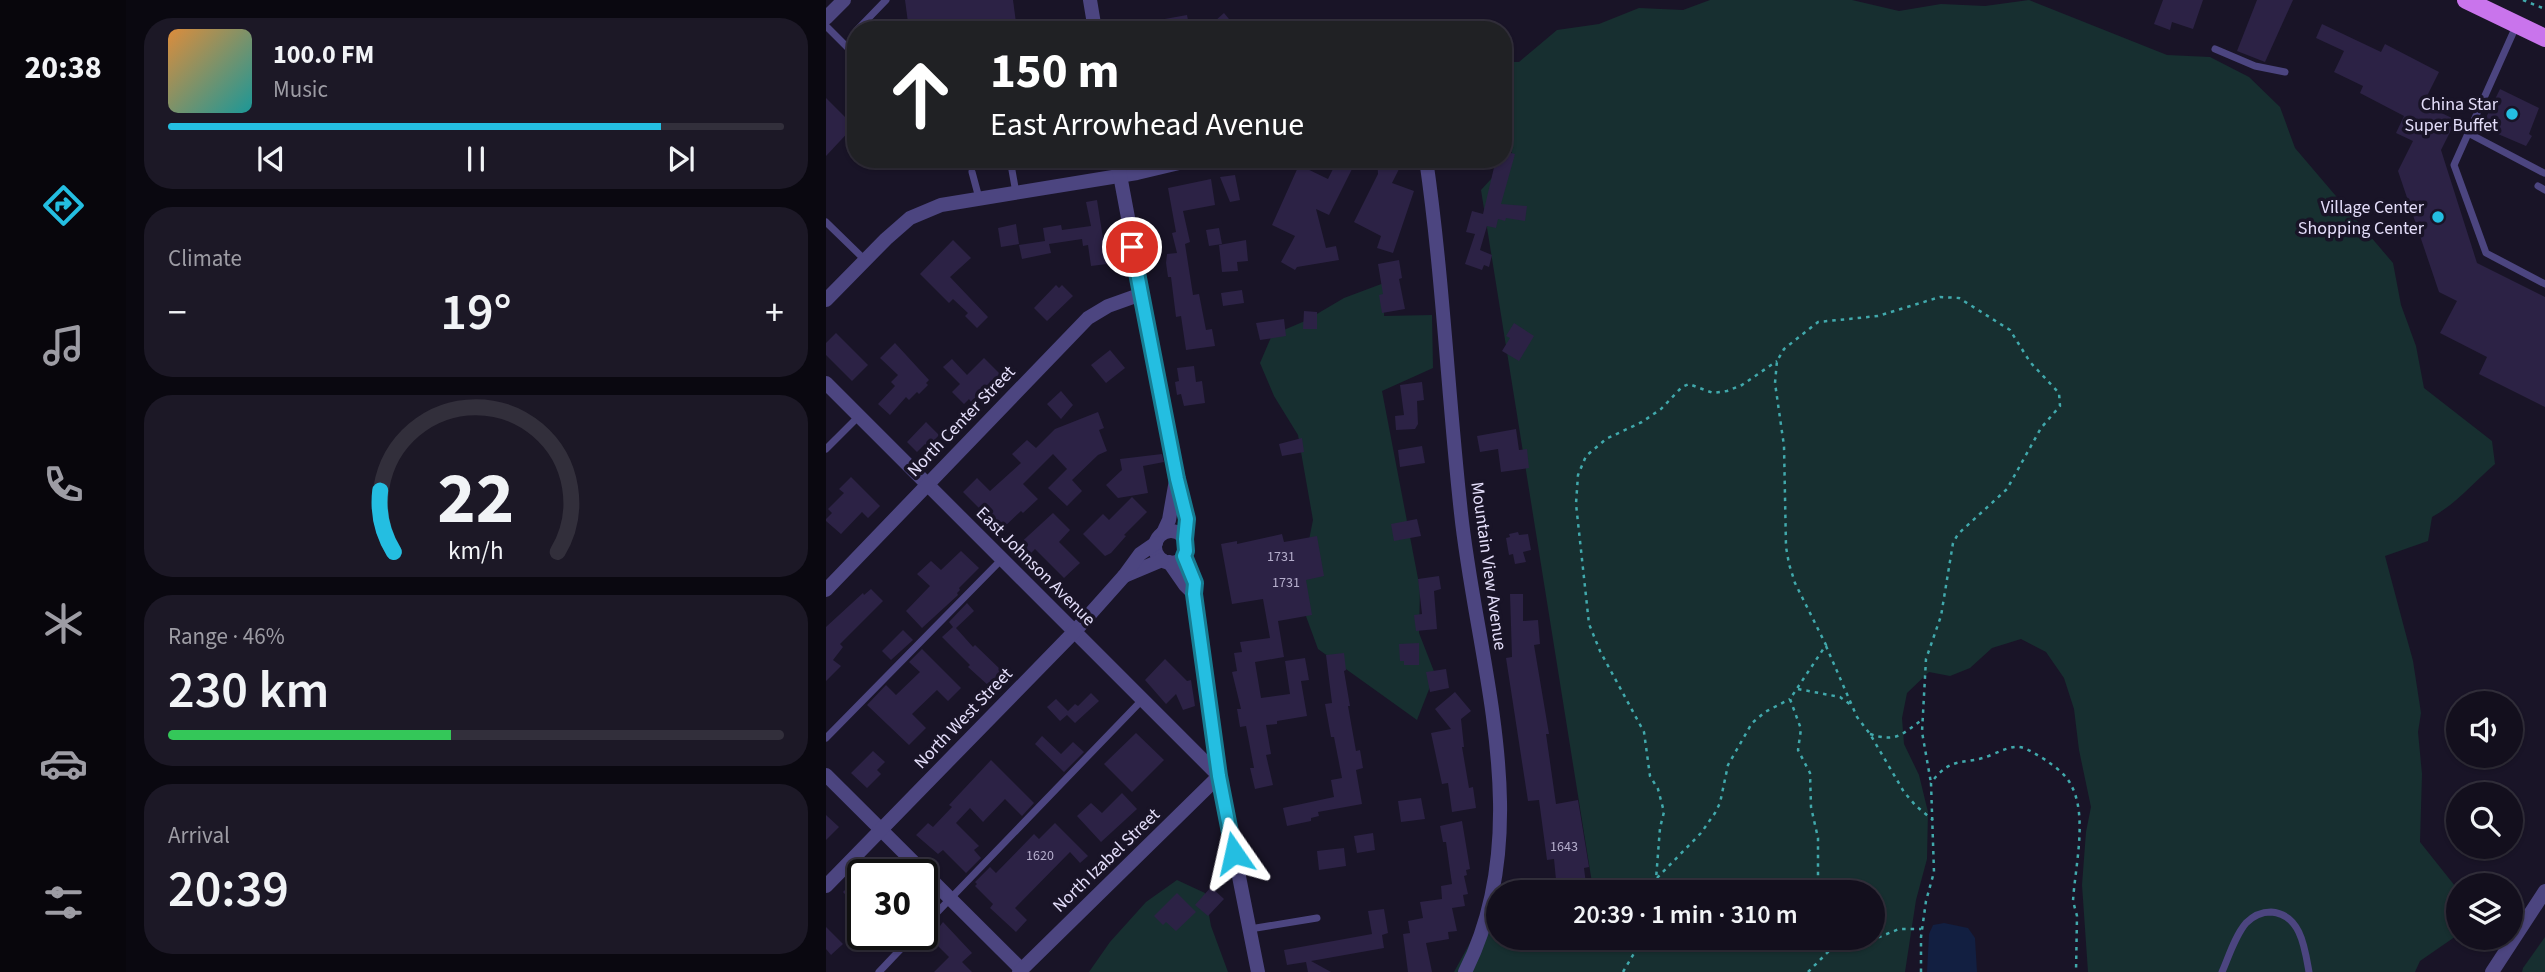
<!DOCTYPE html>
<meta charset="utf-8">
<style>
body{margin:0;font-family:"Source Sans 3",sans-serif;background:#1c1826;color:#f1f3f6;height:100vh;display:flex;flex-direction:column;font-size:26px;white-space:nowrap}
*{box-sizing:border-box;margin:0}
p{font-size:23px;color:#9d9ca4}
.icon{flex:none;width:38px;height:38px;fill:none;stroke:currentColor;stroke-width:2;stroke-linecap:round;stroke-linejoin:round}
.map{position:relative;flex:1;overflow:hidden}
.drawer{display:flex;flex-direction:column;gap:18px;padding:18px;background:#0a0810;width:700px}
.drawer>*{flex:none}
.banner{position:absolute;left:21px;top:21px;width:665px;height:147px;border-radius:28px;box-shadow:0 2px 5px #0004,0 0 0 2px #322f3b;background:#202124;color:#fff;overflow:hidden}
.buttons{position:absolute;left:1620px;top:691px;display:grid;gap:14px}
.buttons a{display:grid;place-items:center;width:77px;height:77px;border-radius:50%;background:#130f1d;box-shadow:0 2px 5px #0004,0 0 0 2px #322f3b;font-size:35px}
.speed{position:absolute;left:21px;top:859px;display:flex;gap:14px;font-size:35px;font-weight:700;text-align:center}
.speed>*{display:grid;place-content:center;width:91px;height:91px;border-radius:50%;background:#130f1d;box-shadow:0 2px 5px #0004,0 0 0 2px #322f3b;line-height:1}
.speed .limit{border:4px solid #111;border-radius:10px;background:#fff;color:#111}
.pin{position:absolute;display:grid;place-items:center;width:60px;height:60px;color:#fff;margin:-30px;border:4px solid #fff;border-radius:50%;box-shadow:0 2px 7px #0007}
.me{position:absolute;width:77px;margin:-38px;rotate:349deg;stroke-linejoin:round;filter:drop-shadow(0 0 5px #0008)}
.turn{display:flex;align-items:center;gap:24px;height:147px;padding:0 28px;font-size:32px}
.turn .icon{width:91px;height:91px;stroke-width:2.5}
.turn b{display:block;font-size:49px;line-height:60px}
.big{font-size:52px;font-weight:600;line-height:1.1}
.drawer .widget{flex:1;display:flex;flex-direction:column;justify-content:center;gap:10px;min-width:0;padding:0 24px;border-radius:28px;background:#1c1826}
.drawer .dial{align-items:center;gap:0}
.dial svg{height:182px;overflow:visible;fill:none;stroke:#322f3b;stroke-width:7;stroke-linecap:round;text-anchor:middle}
.dial text{fill:#f1f3f6;stroke:none}
.song{display:flex;align-items:center;gap:21px}
.cover{width:84px;height:84px;border-radius:10px;background:linear-gradient(135deg,hsl(30 70% 55%),hsl(180 70% 35%))}
.played{height:7px;border-radius:4px;background:linear-gradient(90deg,#24bee1 80%,#322f3b 80%)}
.keys{display:flex;justify-content:space-around;direction:ltr}
.heat{display:flex;justify-content:space-between;align-items:center;font-size:38px;direction:ltr}
.charge{height:10px;border-radius:5px;background:linear-gradient(90deg,#34c759 46%,#322f3b 0)}
.trip{position:absolute;left:660px;top:880px;width:399px;height:70px;border-radius:35px;background:#130f1d;box-shadow:0 2px 5px #0004,0 0 0 2px #322f3b;font-weight:600;line-height:70px;text-align:center}
main{display:flex;flex:1;min-height:0}
.menu{display:flex;flex-direction:column;width:126px;justify-content:space-around;align-items:center;background:#08060c;color:#9d9ca4}
.menu .icon{width:49px;height:49px}
.menu .selected{color:#24bee1}
.menu b{font-size:32px;color:#f1f3f6}
.map>svg:first-child{display:block}
</style>
<main>
<nav class="menu">
<b>20:38</b>
<svg class="icon selected" aria-label="directions" viewBox="0 0 24 24"><path d="M12 3l9 9-9 9-9-9zM9 14v-3h6M13 9l2 2-2 2"/></svg>
<svg class="icon" aria-label="music" viewBox="0 0 24 24"><path d="M9 18V5l10-2v13"/><circle cx="6" cy="18" r="3"/><circle cx="16" cy="16" r="3"/></svg>
<svg class="icon" aria-label="phone" viewBox="0 0 24 24"><path d="M5 4h4l2 5-3 2q2 4 5 5l2-3 5 2v4C11 20 4 13 5 4z"/></svg>
<svg class="icon" aria-label="climate" viewBox="0 0 24 24"><path d="M12 3v18M4 7l16 10M4 17L20 7"/></svg>
<svg class="icon" aria-label="car" viewBox="0 0 24 24"><path d="M5 17H2v-5l4-1 3-4h7l3 4 3 1v5h-3M9 17h6M6 11h13"/><circle cx="7" cy="17" r="2"/><circle cx="17" cy="17" r="2"/></svg>
<svg class="icon" aria-label="filters" viewBox="0 0 24 24"><path d="M4 7h16M4 17h16"/><circle cx="9" cy="7" r="2"/><circle cx="15" cy="17" r="2"/></svg>
</nav>
<section class="drawer">
<div class="widget">
<div class="song"><i class="cover"></i><div><b>100.0 FM</b><p>Music</p></div></div>
<div class="played"></div>
<div class="keys"><svg class="icon" aria-label="previous" viewBox="0 0 24 24"><path d="M18 5L8 12l10 7zM5 5v14"/></svg><svg class="icon" aria-label="pause" viewBox="0 0 24 24"><path d="M8 5v14M16 5v14"/></svg><svg class="icon" aria-label="next" viewBox="0 0 24 24"><path d="M6 5l10 7-10 7zM19 5v14"/></svg></div>
</div>
<div class="widget"><p>Climate</p>
<div class="heat"><a>−</a><b class="big">19°</b><a>+</a></div>
</div>
<div class="widget dial"><svg viewBox="0 0 100 80">
<path d="M14 69A42 42 0 1 1 86 69"/>
<path d="M14 69A42 42 0 0 1 8 42" stroke="#24bee1"/>
<text x="50" y="56" font-size="32" font-weight="700">22</text>
<text x="50" y="72" font-size="11">km/h</text>
</svg></div>
<div class="widget"><p>Range · 46%</p><b class="big">230 km</b><div class="charge"></div></div>
<div class="widget"><p>Arrival</p><b class="big">20:39</b></div>
</section>
<div class="map">
<svg width="1719" height="972" viewBox="0 0 1719 972">
<rect width="100%" height="100%" fill="#191427"/>
<g fill="#172f30">
<path d="M884,0H1026L1073,11L1115,4L1159,6L1203,0L1341,55L1384,57L1423,77L1454,107L1469,148L1567,263L1575,305L1590,346L1598,388L1666,441L1669,464C1648,482 1630,504 1606,517L1602,541L1559,556L1587,661L1595,713L1592,732L1596,774L1594,842L1633,891V934L1594,961L1589,972H1262L1256,885L1260,832L1265,807L1253,750L1248,709L1238,678L1220,652L1195,639L1166,648L1144,668L1124,676L1103,672L1081,693L1076,718L1078,744L1093,775L1102,812L1101,859L1090,900L1079,972H628L662,910L672,908V938H1046V892H751L767,889L655,190L686,156L677,62H693L731,30L773,24L813,8L857,10Z"/>
<polygon points="558,283 558,316 606,315 607,368 556,391 594,589 593,633 609,674 591,720 492,649 477,608 478,565 487,520 472,435 448,396 434,363 446,335 479,321 518,298"/>
<polygon points="351,880 379,893 385,926 402,972 263,972 284,942 320,902"/>
<polygon points="1719,937 1719,972 1696,972 1697,968"/>
</g>
<polygon fill="#121f41" points="1118,923 1142,928 1149,938 1151,972 1101,972 1103,934 1107,925"/>
<g fill="#2c2245">
<polygon points="79,0 187,0 191,30 83,30"/>
<polygon points="1337,0 1377,0 1367,29 1346,22 1344,30 1328,24"/>
<polygon points="1431,0 1467,0 1439,62 1411,51"/>
<polygon points="398,13 412,30 379,30"/>
<polygon points="361,15 364,30 312,30 311,24"/>
<polygon points="1496,24 1555,52 1559,44 1613,72 1597,104 1630,120 1615,150 1651,263 1719,297 1719,407 1653,374 1661,357 1614,333 1631,301 1613,292 1572,171 1587,141 1570,133 1578,116 1534,93 1537,86 1508,72 1518,51 1490,38"/>
<polygon points="1674,89 1713,108 1703,134 1706,136 1700,146 1658,128 1657,124"/>
<polygon points="0,98 28,126 0,156"/>
<polygon points="677,151 689,154 675,204 701,206 699,221 680,218 679,221 672,219 670,228 661,226 654,250 666,255 663,267 658,265 656,270 639,264 649,234 640,232 646,211 657,214 670,159 677,159"/>
<polygon points="512,159 531,159 503,215 490,209 500,248 510,246 513,260 471,267 469,270 455,262 469,236 446,225 473,165 502,179"/>
<polygon points="551,159 578,159 566,183 588,191 567,253 551,248 555,236 528,222 552,174"/>
<polygon points="409,175 414,200 404,202 394,177"/>
<polygon points="385,179 389,205 357,211 364,242 359,244 367,295 373,294 380,330 386,329 389,346 360,350 355,316 350,317 345,277 342,277 340,263 341,254 351,253 346,233 350,232 342,188"/>
<polygon points="271,200 281,264 265,266 262,245 257,246 256,239 223,244 225,253 196,259 193,245 219,241 217,228 235,225 236,230 265,226 260,202"/>
<polygon points="190,224 193,244 175,247 172,228"/>
<polygon points="393,228 396,244 383,246 380,230"/>
<polygon points="127,240 145,258 124,277 162,317 151,328 139,316 142,313 127,299 123,303 94,274"/>
<polygon points="420,240 422,261 411,262 412,271 396,272 393,245"/>
<polygon points="573,260 576,278 573,279 579,309 556,313 553,295 557,294 552,264"/>
<polygon points="230,285 233,288 236,285 247,296 221,321 208,308"/>
<polygon points="416,290 418,303 397,306 395,293"/>
<polygon points="478,311 491,312 491,329 477,329"/>
<polygon points="458,319 460,336 434,340 430,323"/>
<polygon points="688,323 708,336 693,361 676,351 684,338 680,336"/>
<polygon points="10,333 42,365 26,381 0,355 0,343"/>
<polygon points="69,343 103,380 100,383 102,385 93,394 91,392 83,400 80,397 64,415 52,404 69,386 65,382 72,375 54,358"/>
<polygon points="284,350 299,368 280,383 265,365"/>
<polygon points="158,358 174,374 145,402 143,399 138,404 126,392 134,384 117,367 126,359 141,375"/>
<polygon points="368,366 370,382 376,381 379,403 358,406 355,394 351,395 349,382 353,381 351,368"/>
<polygon points="596,382 598,400 591,401 592,424 589,429 570,430 569,416 578,415 574,385"/>
<polygon points="235,391 247,405 235,419 221,404"/>
<polygon points="272,412 278,428 273,430 281,451 272,455 246,480 256,491 241,506 222,488 241,469 227,454 197,484 212,499 197,513 195,511 175,530 137,492 151,478 164,491 195,463 186,454 201,440 210,448 229,429"/>
<polygon points="100,422 113,435 102,447 99,444 91,452 81,442"/>
<polygon points="690,429 693,450 701,449 703,468 675,472 672,449 654,452 651,436"/>
<polygon points="476,438 478,452 456,456 453,444"/>
<polygon points="596,446 599,463 574,467 572,450"/>
<polygon points="336,454 338,462 317,466 322,493 292,498 280,485 296,470 294,459"/>
<polygon points="25,477 54,506 42,518 36,512 15,534 0,521 0,519 6,513 2,509 18,493 13,489"/>
<polygon points="306,497 321,512 298,535 300,536 285,553 279,556 257,534 277,514 283,520"/>
<polygon points="227,513 244,530 233,542 254,563 238,578 209,549 200,558 189,548"/>
<polygon points="591,519 595,536 568,541 565,524"/>
<polygon points="692,532 693,535 702,534 705,550 697,552 700,562 689,564 687,554 683,555 680,538 684,537 683,534"/>
<polygon points="456,534 458,542 491,536 498,576 480,580 486,615 452,621 458,657 429,662 435,698 464,694 459,661 479,658 483,680 475,681 481,716 451,721 451,724 440,725 445,754 440,755 447,785 429,789 424,768 428,768 420,726 414,727 411,709 415,709 406,672 411,671 408,653 416,652 414,642 444,638 437,599 406,604 395,544 411,541 411,544"/>
<polygon points="135,551 153,568 133,588 134,590 131,593 132,595 96,628 80,611 104,586 91,574 105,561 115,570"/>
<polygon points="613,576 615,589 608,591 611,629 590,631 588,615 596,614 592,579"/>
<polygon points="45,589 57,601 14,644 17,647 7,660 15,666 0,681 0,627 37,593 38,595"/>
<polygon points="684,594 697,594 697,621 712,620 714,644 708,645 723,734 720,734 730,804 752,800 763,867 758,868 760,884 746,886 746,889 731,890 728,859 721,860 713,800 702,801 680,658 686,657"/>
<polygon points="141,603 148,611 130,628 147,647 149,645 177,672 163,686 142,667 144,665 116,637 127,627 123,622"/>
<polygon points="77,630 87,640 65,660 56,651"/>
<polygon points="593,643 593,665 578,665 578,661 574,661 573,644"/>
<polygon points="96,649 135,688 122,701 111,690 86,714 100,728 83,745 41,705 60,685 70,695 94,672 83,662"/>
<polygon points="518,653 520,670 518,671 524,706 522,706 530,751 534,750 537,768 530,770 536,804 492,812 493,816 485,818 485,821 461,826 457,808 508,797 505,780 516,778 508,737 505,737 499,704 506,703 500,655"/>
<polygon points="339,659 361,681 365,680 369,706 357,710 350,694 340,704 319,680"/>
<polygon points="620,669 623,688 604,692 600,672"/>
<polygon points="629,692 645,711 635,719 638,747 636,747 643,788 647,787 650,808 626,812 622,783 616,784 605,733 625,729 609,709"/>
<polygon points="265,693 273,701 249,723 241,715 234,721 221,707 230,699 242,711 249,704 252,706"/>
<polygon points="310,733 338,760 306,792 278,764"/>
<polygon points="216,736 235,754 247,742 258,752 238,772 209,744"/>
<polygon points="47,751 59,762 51,770 55,774 41,788 25,773"/>
<polygon points="165,760 208,803 196,816 179,799 157,822 144,808 130,823 153,846 148,850 155,858 140,873 117,850 112,854 90,835 102,823 107,827 126,807 123,805"/>
<polygon points="296,793 311,809 275,842 251,816 265,803 276,813"/>
<polygon points="595,798 599,819 575,822 572,801"/>
<polygon points="0,815 13,827 0,840"/>
<polygon points="636,821 644,869 640,870 641,875 638,876 642,894 637,895 639,906 626,908 631,931 622,932 623,939 600,943 606,972 582,972 577,934 584,933 582,921 597,918 594,902 616,899 615,886 626,884 620,842 617,842 614,826"/>
<polygon points="229,823 262,856 254,863 244,852 189,908 201,920 190,932 164,908 167,904 149,886 151,884 149,882 164,867 170,873 208,834 213,839"/>
<polygon points="547,833 549,850 531,853 528,836"/>
<polygon points="518,848 520,866 493,870 491,851"/>
<polygon points="47,857 64,875 37,875 37,913 17,892 34,875 29,875"/>
<polygon points="385,887 398,899 382,916 369,905"/>
<polygon points="351,893 370,912 350,931 340,922 337,925 328,916"/>
<polygon points="558,909 562,933 556,935 558,948 485,961 505,972 482,972 480,962 461,965 458,950 546,934 542,911"/>
<polygon points="37,918 37,934 51,934 37,950 21,934"/>
<polygon points="110,922 114,926 117,922 146,953 136,962 146,972 108,972 123,957 99,933"/>
<polygon points="0,927 17,944 5,955 0,949"/>
</g>
<g fill="none" stroke-linecap="round" stroke-linejoin="round">
<g stroke="#41a9ac" stroke-width="2.5" stroke-dasharray="3.5 5" stroke-linecap="butt">
<polyline points="1697,0 1719,9"/>
<polyline points="1000,646 1031,717 1044,734 1078,792 1090,806 1107,820"/>
<polyline points="972,689 1014,697 1025,705"/>
<path d="M1044,734C1071,743 1076,734 1097,719"/>
<polyline points="831,878 875,833 889,813 894,803 902,765 926,723 939,712 964,699"/>
<polyline points="829,892 834,828 838,812 832,789 824,776 818,732 774,651 763,624 750,504 752,475 760,456 780,439 816,422 835,409 856,387 863,384 887,393 901,391 916,385 951,361"/>
<polyline points="995,892 992,878 992,838 985,807 984,773 972,750 975,729 964,699 1000,645 969,583 963,564 960,547 958,446 949,383 951,361 958,349 992,322 1052,316 1114,297 1133,298 1184,330 1204,362 1233,393 1234,406 1215,428 1181,489 1132,534 1127,543 1115,616 1100,659 1096,732 1105,783"/>
<polyline points="1004,950 1012,944 1046,940 1073,929 1095,929"/>
<polyline points="797,972 817,938"/>
<polyline points="982,972 1004,950 1009,938"/>
<path d="M1095,972V937L1100,901L1108,872L1105,783C1126,754 1140,766 1165,755C1193,743 1193,744 1218,759C1228,766 1240,774 1245,785C1262,815 1249,867 1247,901L1251,916L1250,972"/>
</g>
<g stroke="#4c4580" stroke-width="7">
<polyline points="1691,24 1628,165 1660,253 1719,284"/>
<polyline points="0,26 30,56"/>
<polyline points="31,30 60,0"/>
<polyline points="1389,49 1429,66 1459,72"/>
<polyline points="1642,133 1718,173"/>
<polyline points="184,159 190,193"/>
<polyline points="146,172 153,198"/>
<polyline points="1712,186 1719,190"/>
<polyline points="0,222 39,260"/>
<polyline points="0,449 33,416"/>
<polyline points="0,738 176,559"/>
<polyline points="96,928 317,699"/>
<polyline points="424,929 491,918"/>
<polyline points="53,972 89,934"/>
<path d="M1396,972C1403,956 1409,936 1420,923C1427,916 1436,912 1445,912C1475,914 1479,949 1483,972"/>
</g>
<g stroke="#4c4580" stroke-width="14">
<polyline points="0,18 18,0"/>
<path d="M600,159C617,277 622,396 635,513C651,664 712,827 639,972"/>
<polyline points="0,300 60,239 84,218 115,205 311,173 370,159"/>
<polyline points="0,383 393,776"/>
<polyline points="358,556 369,583 368,594 393,776 432,972"/>
<polyline points="343,562 359,585 368,594"/>
<polyline points="0,590 262,318 282,306 310,296"/>
<polyline points="0,775 196,970"/>
<polyline points="193,972 393,776"/>
<polyline points="1666,972 1719,891"/>
</g>
<g stroke="#4c4580" stroke-width="14">
<polyline points="264,0 269,30"/>
<polyline points="291,159 351,479 361,519 359,539"/>
<circle cx="345" cy="547" r="16"/>
<polyline points="337,533 343,520 350,480"/>
<polyline points="298,576 336,560"/>
<polyline points="0,886 249,631 298,576 314,554 330,543"/>
</g>
<polyline stroke="#c974ec" stroke-width="18" points="1640,0 1719,38"/>
</g>
<g fill="none" stroke-linecap="round" stroke-linejoin="round">
<g stroke="#177c92" stroke-width="18">
<polyline id="route" points="306,247 351,479 361,519 359,539 360,551 358,556 369,583 368,594 393,776 408,853"/>
</g>
<use href="#route" stroke="#24bee1" stroke-width="12"/>
</g>
<g fill="#24bee1" stroke="#191427" stroke-width="2.5">
<circle cx="1686" cy="114" r="7"/>
<circle cx="1612" cy="217" r="7"/>
</g>
<g text-anchor="middle" stroke-width="7" stroke-linejoin="round" paint-order="stroke">
<g font-size="14" fill="#b6afcd">
<text x="455" y="561">1731</text>
<text x="460" y="587">1731</text>
<text x="738" y="851">1643</text>
<text x="214" y="860">1620</text>
</g>
<g font-size="18" fill="#e4defa" stroke="#191427" text-anchor="end">
<text x="1672" y="110">China Star<tspan x="1672" dy="21">Super Buffet</tspan></text>
<text x="1598" y="213">Village Center<tspan x="1598" dy="21">Shopping Center</tspan></text>
</g>
<g font-size="18" fill="#e4defa" stroke="#191427">
<text transform="translate(135 421) rotate(-46)" y="6">North Center Street</text>
<text transform="translate(210 566) rotate(45)" y="6">East Johnson Avenue</text>
<text transform="translate(663 566) rotate(82)" y="6">Mountain View Avenue</text>
<text transform="translate(137 718) rotate(-46)" y="6">North West Street</text>
<text transform="translate(280 860) rotate(-44)" y="6">North Izabel Street</text>
</g>
</g>
</svg>
<div class="buttons">
<a><svg class="icon" aria-label="sound" viewBox="0 0 24 24"><path d="M4 9h4l5-4v14l-5-4H4zM17 9q2 3 0 6"/></svg></a>
<a><svg class="icon" aria-label="search" viewBox="0 0 24 24"><circle cx="10" cy="10" r="6"/><path d="M15 15l6 6"/></svg></a>
<a><svg class="icon" aria-label="layers" viewBox="0 0 24 24"><path d="M12 4l9 5-9 5-9-5zM3 14l9 5 9-5"/></svg></a>
</div>
<div class="speed"><div class="limit">30</div></div>
<div class="pin" style="left:306px;top:247px;background:#d93025"><svg class="icon" aria-label="arrive" viewBox="0 0 24 24"><path d="M6 21V4h12l-3 4 3 4H6"/></svg></div>
<svg class="me" style="left:408px;top:853px" viewBox="-20 -20 40 40"><path d="M0-17L14 15 0 8-14 15z" fill="#24bee1" stroke="#fff" stroke-width="4"/></svg>
<div class="trip">20:39 · 1 min · 310 m</div>
<div class="banner">
<div class="turn"><svg class="icon" aria-label="ahead" viewBox="0 0 24 24"><path d="M12 20V5M6 11l6-6 6 6"/></svg><div><b>150 m</b>East Arrowhead Avenue</div></div>
</div>
</div>
</main>
